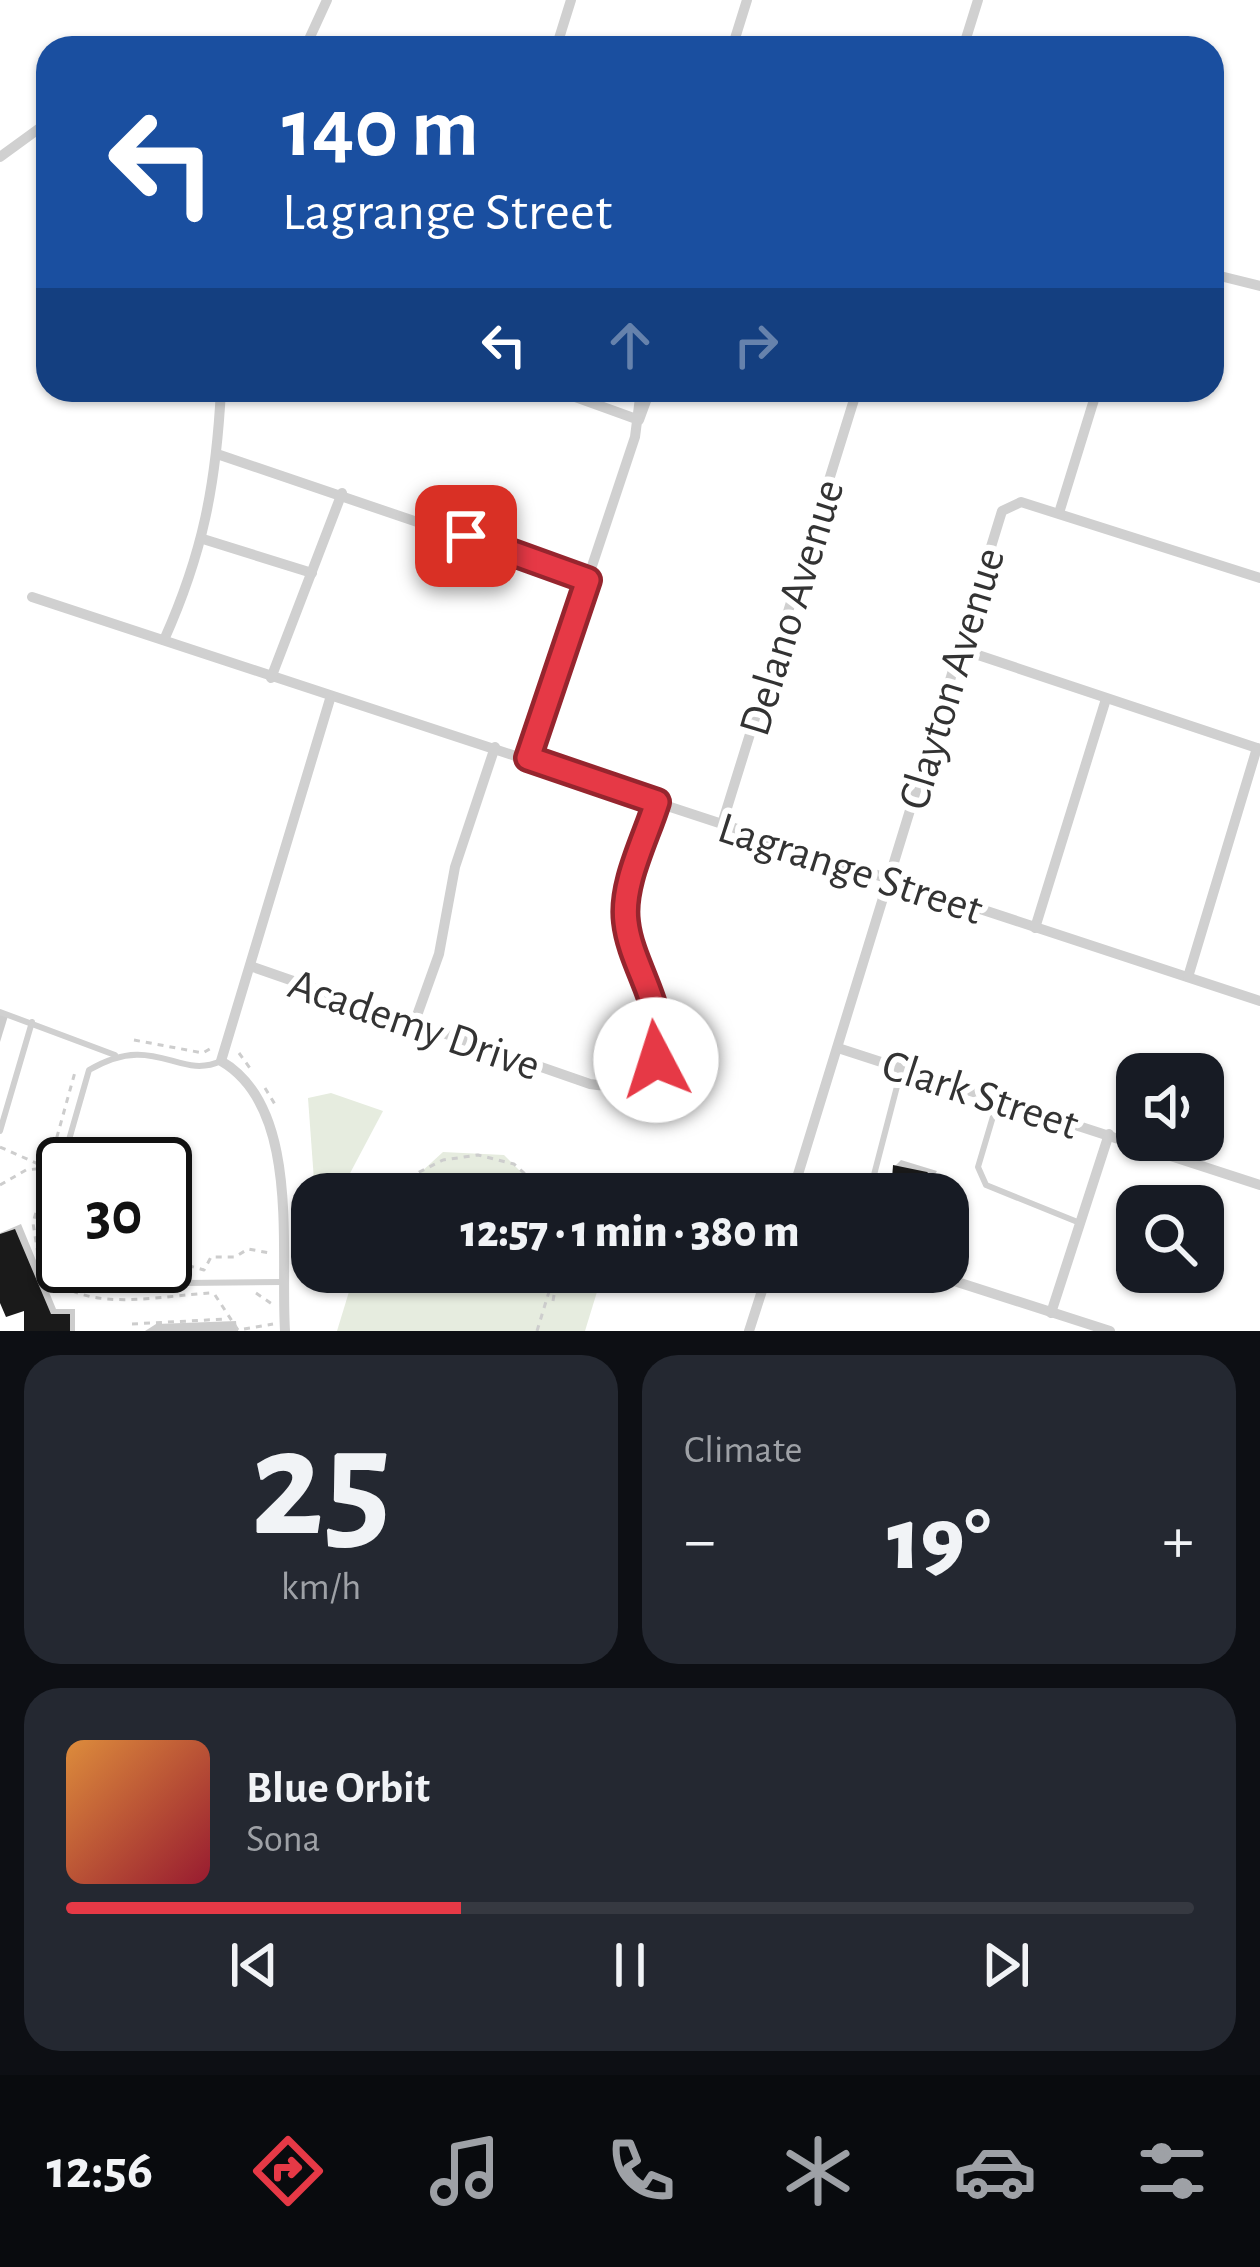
<!DOCTYPE html>
<meta charset="utf-8">
<style>
body{margin:0;font-family:"Alegreya Sans",sans-serif;background:#242831;color:#f1f3f6;height:100vh;display:flex;flex-direction:column;font-size:45px;white-space:nowrap}
*{box-sizing:border-box;margin:0}
p{font-size:39px;color:#9ea1a6}
.icon{flex:none;width:66px;height:66px;fill:none;stroke:currentColor;stroke-width:2;stroke-linecap:round;stroke-linejoin:round}
.map{position:relative;height:1331px;overflow:hidden}
.details{display:flex;flex-direction:column;gap:24px;padding:24px;background:#0d0f14;flex:1}
.details>*{flex:none}
.top-card{position:absolute;left:36px;top:36px;width:1188px;height:366px;border-radius:36px;box-shadow:0 3px 9px #0004;background:#1a4fa0;color:#fff;overflow:hidden}
.controls{position:absolute;left:1116px;top:1053px;display:grid;gap:24px}
.controls a{display:grid;place-items:center;width:108px;height:108px;border-radius:24px;background:#171b24;box-shadow:0 3px 9px #0004;font-size:60px}
.speed{position:absolute;left:36px;top:1137px;display:flex;gap:24px;font-size:60px;font-weight:700;text-align:center}
.speed>*{display:grid;place-content:center;width:156px;height:156px;border-radius:50%;background:#171b24;box-shadow:0 3px 9px #0004;line-height:1}
.speed .limit{border:6px solid #111;border-radius:18px;background:#fff;color:#111}
.pin{position:absolute;display:grid;place-items:center;width:102px;height:102px;color:#fff;margin:-51px;border-radius:24px;box-shadow:0 6px 18px #0006}
.me{position:absolute;width:132px;margin:-66px;rotate:355deg;stroke-linejoin:round;filter:drop-shadow(0 0 9px #0008)}
.turn{display:flex;align-items:center;gap:42px;height:252px;padding:0 48px;font-size:54px}
.turn .icon{width:156px;height:156px;stroke-width:2.5}
.turn b{display:block;font-size:84px;line-height:102px}
.lanes{display:flex;align-items:center;height:114px;padding:0 48px;background:#0003;justify-content:center;gap:60px;direction:ltr}
.lanes .off{opacity:.35}
.big{font-size:90px;font-weight:800;line-height:1.1}
.details .tile{flex:1;display:flex;flex-direction:column;justify-content:center;gap:18px;min-width:0;padding:0 42px;border-radius:36px;background:#242831}
.details .dial{align-items:center;gap:0}
.dial b{font-size:156px;line-height:1}
.song{display:flex;align-items:center;gap:36px}
.cover{width:144px;height:144px;border-radius:18px;background:linear-gradient(135deg,hsl(30 70% 55%),hsl(350 70% 35%))}
.played{height:12px;border-radius:6px;background:linear-gradient(90deg,#e63946 35%,#363941 35%)}
.keys{display:flex;justify-content:space-around;direction:ltr}
.heat{display:flex;justify-content:space-between;align-items:center;font-size:66px;direction:ltr}
.details .tiles{flex:1;display:grid;gap:24px;grid-template-columns:1fr 1fr}
.tile:last-child{grid-column:span 2}
.trip{position:absolute;left:291px;top:1173px;width:678px;height:120px;border-radius:36px;background:#171b24;box-shadow:0 3px 9px #0004;font-weight:800;line-height:120px;text-align:center}
.tab-bar{display:flex;height:192px;justify-content:space-around;align-items:center;background:#090b0e;color:#9ea1a6}
.tab-bar .icon{width:84px;height:84px}
.tab-bar .on{color:#e63946}
.tab-bar b{font-size:54px;color:#f1f3f6}
.map>svg:first-child{display:block}
</style>
<div class="map">
<svg width="1260" height="1331" viewBox="0 0 1260 1331">
<rect width="100%" height="100%" fill="#fff"/>
<g fill="#e6ecdf">
<polygon points="331,1093 383,1111 339,1194 315,1194 308,1098"/>
<polygon points="443,1152 504,1155 543,1194 397,1194"/>
<polygon points="355,1272 568,1272 600,1282 585,1331 337,1331"/>
</g>
<g fill="#0003">
<polygon points="0,1013 8,1016 0,1042"/>
<polygon points="901,1160 937,1171 923,1194 894,1194 900,1176 895,1166"/>
<polygon points="21,1224 56,1309 75,1309 75,1331 27,1331 27,1307 0,1295 0,1233"/>
<polygon points="236,1321 237,1331 145,1331 156,1324"/>
</g>
<g fill="#1a1a1a">
<polygon points="893,1165 927,1172 933,1177 929,1189 891,1194"/>
<polygon points="15,1229 51,1314 70,1314 70,1331 24,1331 24,1311 6,1317 0,1303 0,1234"/>
</g>
<g fill="none" stroke-linecap="round" stroke-linejoin="round">
<g stroke="#cdcdcd" stroke-width="3" stroke-dasharray="6 6" stroke-linecap="butt">
<polyline points="134,1040 203,1053 213,1047"/>
<polyline points="239,1053 252,1071"/>
<polyline points="265,1088 276,1106"/>
<polyline points="0,1147 45,1167"/>
<polyline points="0,1185 26,1170 45,1168"/>
<polyline points="376,1194 443,1160 478,1155 514,1164 547,1194"/>
<polyline points="400,1194 409,1183"/>
<polyline points="293,1225 312,1237"/>
<polyline points="38,1254 33,1223 75,1072"/>
<polyline points="165,1259 204,1270 211,1257 235,1257 248,1249 270,1253"/>
<polyline points="612,1272 624,1287 629,1280"/>
<path d="M53,1277C87,1314 165,1295 211,1293"/>
<polyline points="334,1280 337,1272"/>
<polyline points="256,1293 272,1304"/>
<polyline points="215,1295 238,1330 273,1324"/>
<polyline points="553,1301 558,1272"/>
<polyline points="132,1324 226,1319"/>
<polyline points="537,1331 555,1272"/>
</g>
<g stroke="#d0d0d0" stroke-width="6">
<polyline points="0,1012 115,1055"/>
<path d="M221,1061C178,1081 155,1031 89,1070L46,1220L48,1252L58,1269L88,1284L283,1282"/>
<polyline points="997,1103 978,1167 986,1185 1080,1223"/>
<polyline points="0,1131 32,1022"/>
<polyline points="869,1194 901,1071"/>
</g>
<g stroke="#d0d0d0" stroke-width="10">
<polyline points="305,48 327,0"/>
<polyline points="556,48 571,0"/>
<polyline points="732,48 747,0"/>
<polyline points="963,48 978,0"/>
<polyline points="0,157 48,122"/>
<polyline points="1212,274 1260,286"/>
<polyline points="556,390 639,420 650,390"/>
<polyline points="217,454 588,580"/>
<polyline points="1059,513 1097,390"/>
<polyline points="203,539 312,573"/>
<path d="M32,597C442,731 850,867 1260,1001"/>
<path d="M164,640C203,553 216,485 221,390"/>
<polyline points="957,648 1260,749"/>
<polyline points="271,678 342,493"/>
<polyline points="528,758 635,437 641,390"/>
<polyline points="722,824 857,390"/>
<polyline points="1035,928 1106,699"/>
<path d="M253,967L590,1084C626,1090 650,1080 661,1044L625,921L633,877L657,802"/>
<polyline points="1188,977 1257,748"/>
<polyline points="415,1021 439,954 455,867 495,747"/>
<polyline points="838,1048 1260,1185"/>
<polyline points="792,1194 1002,511 1021,502 1260,578"/>
<polyline points="926,1272 1110,1331"/>
<polyline points="1051,1313 1109,1134"/>
<path d="M285,1331C280,1250 301,1107 221,1061L330,699"/>
<polyline points="749,1331 768,1272"/>
</g>
</g>
<g fill="none" stroke-linecap="round" stroke-linejoin="round">
<g stroke="#96252e" stroke-width="30">
<path id="route" d="M466,536L588,580L528,758L657,802C646,838 621,884 626,922C631,968 671,1014 656,1060"/>
</g>
<use href="#route" stroke="#e63946" stroke-width="21"/>
</g>
<g text-anchor="middle" stroke-width="12" stroke-linejoin="round" paint-order="stroke">
<g font-size="45" fill="#333" stroke="#fff">
<text transform="translate(790 607) rotate(-73)" y="16">Delano Avenue</text>
<text transform="translate(950 678) rotate(-73)" y="16">Clayton Avenue</text>
<text transform="translate(851 867) rotate(18)" y="16">Lagrange Street</text>
<text transform="translate(415 1023) rotate(19)" y="16">Academy Drive</text>
<text transform="translate(981 1093) rotate(18)" y="16">Clark Street</text>
</g>
</g>
</svg>
<div class="controls">
<a><svg class="icon" aria-label="sound" viewBox="0 0 24 24"><path d="M4 9h4l5-4v14l-5-4H4zM17 9q2 3 0 6"/></svg></a>
<a><svg class="icon" aria-label="search" viewBox="0 0 24 24"><circle cx="10" cy="10" r="6"/><path d="M15 15l6 6"/></svg></a>
</div>
<div class="speed"><div class="limit">30</div></div>
<div class="pin" style="left:466px;top:536px;background:#d93025"><svg class="icon" aria-label="arrive" viewBox="0 0 24 24"><path d="M6 21V4h12l-3 4 3 4H6"/></svg></div>
<svg class="me" style="left:656px;top:1060px" viewBox="-20 -20 40 40"><circle r="19" fill="#fff"/><path d="M0-13L10 11 0 6-10 11z" fill="#e63946"/></svg>
<div class="trip">12:57 · 1 min · 380 m</div>
<div class="top-card">
<div class="turn"><svg class="icon" aria-label="left" viewBox="0 0 24 24"><path d="M17 20v-9H6M10 6l-5 5 5 5"/></svg><div><b>140 m</b>Lagrange Street</div></div>
<div class="lanes"><svg class="icon" aria-label="left" viewBox="0 0 24 24"><path d="M17 20v-9H6M10 6l-5 5 5 5"/></svg><svg class="icon off" aria-label="ahead" viewBox="0 0 24 24"><path d="M12 20V5M6 11l6-6 6 6"/></svg><svg class="icon off" aria-label="right" viewBox="0 0 24 24"><path d="M7 20v-9h11M14 6l5 5-5 5"/></svg></div>
</div>
</div>
<section class="details">
<div class="tiles">
<div class="tile dial"><b>25</b><p>km/h</p></div>
<div class="tile"><p>Climate</p>
<div class="heat"><a>−</a><b class="big">19°</b><a>+</a></div>
</div>
<div class="tile">
<div class="song"><i class="cover"></i><div><b>Blue Orbit</b><p>Sona</p></div></div>
<div class="played"></div>
<div class="keys"><svg class="icon" aria-label="previous" viewBox="0 0 24 24"><path d="M18 5L8 12l10 7zM5 5v14"/></svg><svg class="icon" aria-label="pause" viewBox="0 0 24 24"><path d="M8 5v14M16 5v14"/></svg><svg class="icon" aria-label="next" viewBox="0 0 24 24"><path d="M6 5l10 7-10 7zM19 5v14"/></svg></div>
</div>
</div>
</section>
<nav class="tab-bar">
<b>12:56</b>
<svg class="icon on" aria-label="directions" viewBox="0 0 24 24"><path d="M12 3l9 9-9 9-9-9zM9 14v-3h6M13 9l2 2-2 2"/></svg>
<svg class="icon" aria-label="music" viewBox="0 0 24 24"><path d="M9 18V5l10-2v13"/><circle cx="6" cy="18" r="3"/><circle cx="16" cy="16" r="3"/></svg>
<svg class="icon" aria-label="phone" viewBox="0 0 24 24"><path d="M5 4h4l2 5-3 2q2 4 5 5l2-3 5 2v4C11 20 4 13 5 4z"/></svg>
<svg class="icon" aria-label="climate" viewBox="0 0 24 24"><path d="M12 3v18M4 7l16 10M4 17L20 7"/></svg>
<svg class="icon" aria-label="car" viewBox="0 0 24 24"><path d="M5 17H2v-5l4-1 3-4h7l3 4 3 1v5h-3M9 17h6M6 11h13"/><circle cx="7" cy="17" r="2"/><circle cx="17" cy="17" r="2"/></svg>
<svg class="icon" aria-label="filters" viewBox="0 0 24 24"><path d="M4 7h16M4 17h16"/><circle cx="9" cy="7" r="2"/><circle cx="15" cy="17" r="2"/></svg>
</nav>
